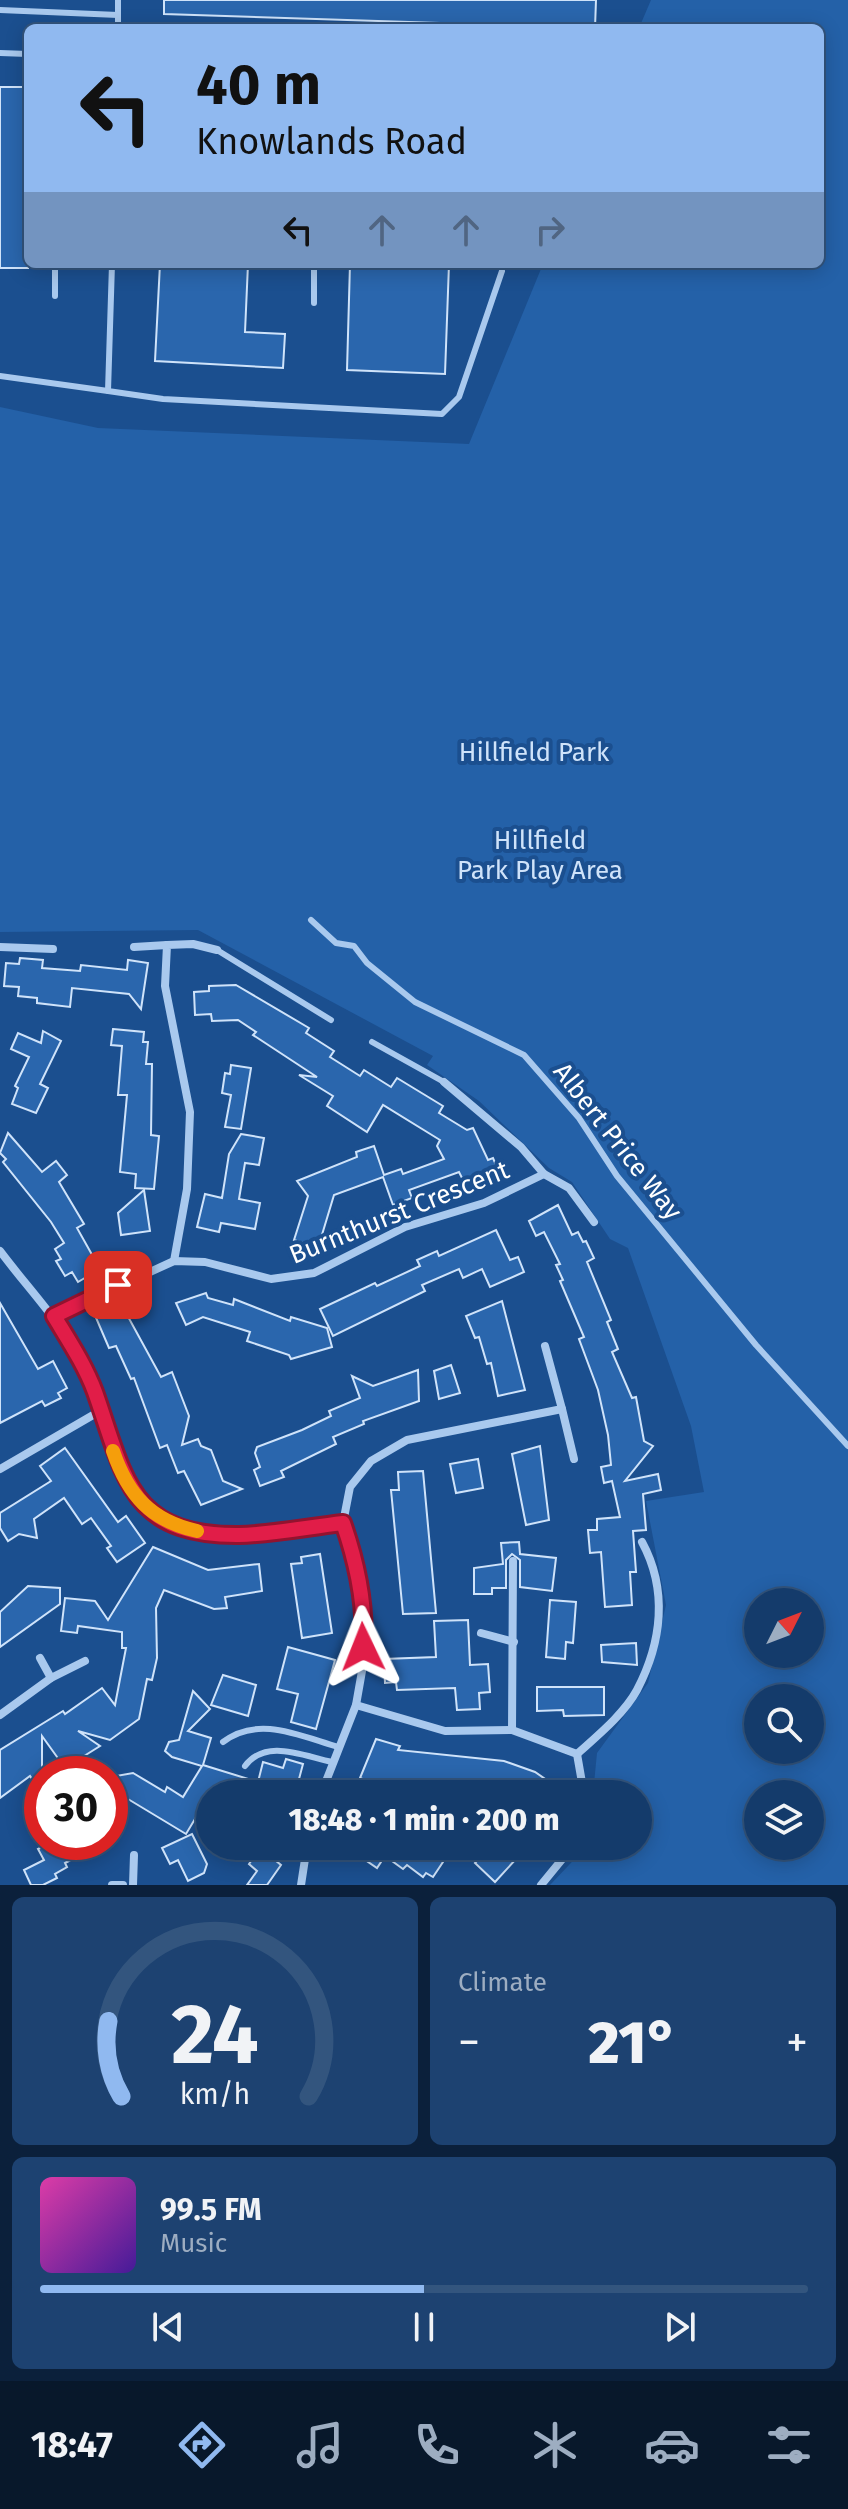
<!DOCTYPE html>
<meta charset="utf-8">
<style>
body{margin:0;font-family:"Fira Sans",sans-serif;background:#1d4271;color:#f1f3f6;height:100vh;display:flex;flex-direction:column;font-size:30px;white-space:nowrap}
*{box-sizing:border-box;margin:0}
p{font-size:26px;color:#9dadc1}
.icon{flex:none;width:44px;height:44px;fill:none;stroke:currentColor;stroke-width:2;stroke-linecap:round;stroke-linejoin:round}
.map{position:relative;height:1885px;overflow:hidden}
.drawer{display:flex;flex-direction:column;gap:12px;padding:12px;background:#0b203b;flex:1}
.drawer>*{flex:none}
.hud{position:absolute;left:24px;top:24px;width:800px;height:244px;border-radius:12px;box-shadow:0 4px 20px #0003,0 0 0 2px #33557e;background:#90b9f0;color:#111;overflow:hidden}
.needle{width:52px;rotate:48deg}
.fabs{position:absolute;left:744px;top:1588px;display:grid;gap:16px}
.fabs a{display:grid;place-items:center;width:80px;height:80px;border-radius:50%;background:#143b6b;box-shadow:0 4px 20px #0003,0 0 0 2px #33557e;font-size:40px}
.speed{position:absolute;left:24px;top:1756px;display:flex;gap:16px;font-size:40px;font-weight:700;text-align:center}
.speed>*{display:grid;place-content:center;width:104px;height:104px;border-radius:50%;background:#143b6b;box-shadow:0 4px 20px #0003,0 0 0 2px #33557e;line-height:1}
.speed .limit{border:12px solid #d22;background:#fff;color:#111}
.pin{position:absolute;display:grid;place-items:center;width:68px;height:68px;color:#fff;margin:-34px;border-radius:16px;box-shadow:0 4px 12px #0006}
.me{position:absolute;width:88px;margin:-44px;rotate:358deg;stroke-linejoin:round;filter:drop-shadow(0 0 6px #0008)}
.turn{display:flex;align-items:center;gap:28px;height:168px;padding:0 40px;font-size:36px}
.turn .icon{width:104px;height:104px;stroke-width:2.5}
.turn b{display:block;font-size:56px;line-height:68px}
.lanes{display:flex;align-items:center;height:76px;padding:0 40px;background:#0003;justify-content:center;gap:40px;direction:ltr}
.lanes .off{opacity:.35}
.big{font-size:60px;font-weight:800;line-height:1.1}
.drawer .widget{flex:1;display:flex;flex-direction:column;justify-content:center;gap:12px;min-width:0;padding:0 28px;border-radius:12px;background:#1d4271}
.drawer .dial{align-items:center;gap:0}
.dial svg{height:208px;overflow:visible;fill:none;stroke:#33557e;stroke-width:7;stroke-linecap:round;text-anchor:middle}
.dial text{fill:#f1f3f6;stroke:none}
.song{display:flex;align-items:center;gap:24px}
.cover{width:96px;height:96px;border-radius:12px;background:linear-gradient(135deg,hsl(320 70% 55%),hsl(260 70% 35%))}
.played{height:8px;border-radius:4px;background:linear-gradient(90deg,#90b9f0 50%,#33557e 50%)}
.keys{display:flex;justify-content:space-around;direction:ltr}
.heat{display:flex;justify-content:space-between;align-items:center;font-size:44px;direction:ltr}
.drawer .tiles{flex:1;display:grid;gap:12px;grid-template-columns:1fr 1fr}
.widget:last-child{grid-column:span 2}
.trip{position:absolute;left:196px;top:1780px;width:456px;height:80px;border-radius:40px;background:#143b6b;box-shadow:0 4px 20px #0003,0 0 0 2px #33557e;font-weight:800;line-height:80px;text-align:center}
.tabs{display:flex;height:128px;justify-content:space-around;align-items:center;background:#08182b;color:#9dadc1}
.tabs .icon{width:56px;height:56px}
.tabs .active{color:#90b9f0}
.tabs b{font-size:36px;color:#f1f3f6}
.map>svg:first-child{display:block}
</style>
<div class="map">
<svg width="848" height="1885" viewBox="0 0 848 1885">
<rect width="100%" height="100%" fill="#1b4f8f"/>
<path fill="#2461a8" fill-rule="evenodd" d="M651,0H848V1885H550L587,1846H638V1794H593L597,1753L648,1683L666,1605L646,1501L704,1492L691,1426L628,1248L610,1239L572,1182L549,1168L479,1101L427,1065L433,1056L198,930L0,932V407L98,428L469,444L543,264H820V28H639ZM758,1602H810V1654H758ZM758,1698H810V1750H758ZM758,1794H810V1846H758Z"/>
<g fill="#2a66ad" stroke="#cfe3fa" stroke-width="2">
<polygon points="164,0 596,0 595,28 164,14"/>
<rect x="0" y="87" width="28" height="181"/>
<polygon points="160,264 248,264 245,332 285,334 283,368 155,361"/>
<polygon points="350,264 449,264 445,374 347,370"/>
<polygon points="20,958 43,960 42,968 80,971 81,965 127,970 128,960 148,963 141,1009 129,994 72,988 70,1007 37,1003 37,998 18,996 19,987 4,986 6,963 19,964"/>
<polygon points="236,985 309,1028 306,1033 334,1051 330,1057 360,1076 364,1070 391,1087 397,1078 443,1106 439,1113 467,1130 473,1128 488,1160 493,1158 502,1179 475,1189 471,1179 464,1182 459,1172 409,1190 412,1198 393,1205 383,1177 334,1195 318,1248 294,1240 308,1196 297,1181 357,1157 356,1152 374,1146 384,1175 401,1169 403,1174 444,1159 437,1146 440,1140 383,1105 367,1132 327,1106 333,1096 299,1075 317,1077 253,1035 256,1032 238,1020 212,1021 211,1014 195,1015 194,992 209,991 209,986"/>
<polygon points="113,1029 144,1032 143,1042 148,1042 146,1064 152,1064 151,1135 159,1136 154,1189 135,1188 136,1174 120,1172 127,1095 118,1095 122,1046 111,1045"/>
<polygon points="43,1031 61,1041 40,1084 48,1088 36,1113 12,1104 18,1088 15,1086 29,1057 11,1049 18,1033 41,1043"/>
<polygon points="231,1065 251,1068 241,1129 225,1127 231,1095 222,1093 225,1073 230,1074"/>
<polygon points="8,1133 42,1172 56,1161 67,1175 59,1182 84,1224 77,1228 100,1269 78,1282 72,1272 65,1276 56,1261 61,1259 55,1249 64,1243 51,1222 3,1162 6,1159 0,1153"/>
<polygon points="241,1134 264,1138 259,1165 245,1163 239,1199 260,1203 255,1229 221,1223 219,1232 197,1227 205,1194 222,1198 229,1154"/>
<polygon points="144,1190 150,1231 121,1235 118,1213"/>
<polygon points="558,1205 572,1235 578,1232 583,1242 586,1241 594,1258 587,1262 611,1320 607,1322 618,1349 612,1352 632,1398 636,1397 644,1441 653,1446 625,1481 658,1474 661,1490 643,1494 646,1530 633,1531 636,1572 630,1572 632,1605 605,1607 601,1552 590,1553 588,1530 597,1530 597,1519 620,1517 612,1481 604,1483 601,1467 611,1465 608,1435 598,1390 579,1339 584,1337 560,1281 563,1280 556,1265 560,1264 544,1232 536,1236 529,1221"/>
<polygon points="496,1230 510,1260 518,1257 524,1272 490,1287 482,1269 463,1278 459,1269 422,1285 425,1291 333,1336 320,1309 375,1283 377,1286 420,1266 417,1260 437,1251 439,1256"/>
<polygon points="206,1293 208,1298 233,1305 234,1299 290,1321 291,1317 327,1328 332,1347 291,1359 289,1355 247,1341 250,1332 203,1317 186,1325 176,1303"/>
<polygon points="502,1301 525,1390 498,1396 491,1363 487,1364 479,1337 475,1338 466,1316"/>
<polygon points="120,1302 161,1377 172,1372 189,1416 182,1445 198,1439 201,1446 211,1450 223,1481 242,1489 201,1505 184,1471 178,1473 167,1445 160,1448 134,1378 131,1379 116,1346 109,1348 94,1313"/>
<polygon points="0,1303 38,1369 53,1361 67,1388 58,1393 61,1398 45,1406 42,1401 0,1423"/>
<polygon points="451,1365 460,1393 439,1399 434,1371"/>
<polygon points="418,1370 419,1401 363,1421 364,1424 333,1437 336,1444 281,1471 284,1477 260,1486 254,1470 260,1467 255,1453 257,1447 302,1430 331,1416 329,1411 360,1398 352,1376 373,1386"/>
<polygon points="540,1446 549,1520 526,1525 512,1454"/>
<polygon points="65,1448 118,1522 126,1516 145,1543 117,1562 107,1548 111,1546 91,1518 82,1524 64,1498 34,1519 37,1538 19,1534 8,1541 0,1528 0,1513 51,1481 40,1466"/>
<polygon points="478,1459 483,1488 456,1493 450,1464"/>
<polygon points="423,1471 436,1613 403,1614 391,1490 399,1490 398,1472"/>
<polygon points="519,1542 520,1554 556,1558 552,1591 520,1587 520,1560 512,1554 506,1560 506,1588 492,1588 492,1594 474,1594 474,1568 503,1564 501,1543"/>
<polygon points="153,1547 208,1570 259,1564 262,1591 225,1597 227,1608 214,1609 164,1590 156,1608 157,1658 152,1680 147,1679 139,1719 110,1740 78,1731 100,1746 65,1768 42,1736 42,1793 30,1776 0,1798 0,1750 63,1711 65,1714 102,1688 115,1705 126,1648 122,1648 122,1632 78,1626 77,1633 61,1631 65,1598 95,1601 108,1620"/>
<polygon points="320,1554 332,1633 302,1638 291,1564 302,1563 301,1557"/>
<polygon points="28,1586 60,1588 60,1604 0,1647 0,1612"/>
<polygon points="550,1600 576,1602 573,1643 566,1642 565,1659 546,1657"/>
<polygon points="468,1620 470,1665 488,1664 490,1692 479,1693 480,1709 457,1710 455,1688 397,1690 396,1682 385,1683 384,1659 436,1657 434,1621"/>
<polygon points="636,1643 637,1665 602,1662 601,1645"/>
<polygon points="288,1647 335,1660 316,1729 291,1722 298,1694 277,1689"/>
<polygon points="223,1675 256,1685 248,1716 211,1705"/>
<polygon points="537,1687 604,1687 604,1715 564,1716 563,1710 537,1711"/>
<polygon points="193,1691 210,1709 188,1731 211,1738 203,1765 258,1782 263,1762 283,1768 286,1759 303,1764 295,1794 210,1794 186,1834 118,1793 116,1776 133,1773 165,1792 167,1787 183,1797 202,1766 172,1757 165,1751 169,1742 179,1740"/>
<polygon points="376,1739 400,1746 398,1750 504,1761 535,1772 567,1794 526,1794 508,1787 467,1783 465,1794 365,1794 368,1781 360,1778"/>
<polygon points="192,1834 207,1864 204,1873 188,1881 178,1860 170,1864 162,1848"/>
<polygon points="52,1842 106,1842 65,1863 67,1867 55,1874 57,1878 43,1885 31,1885 24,1870 44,1860 38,1849"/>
<polygon points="262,1846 286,1846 275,1860 281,1865 267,1885 247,1885 257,1871 249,1864"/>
<polygon points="345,1846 436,1846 430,1853 443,1862 433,1877 426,1873 423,1877 407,1865 403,1869 385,1856 377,1868"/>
<polygon points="491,1846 528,1846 495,1882 475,1863"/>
</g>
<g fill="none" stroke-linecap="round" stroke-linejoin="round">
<g stroke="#a9c9ee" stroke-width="6">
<polyline points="0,10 118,15"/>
<polyline points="118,28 118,0"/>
<polyline points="0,53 28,54"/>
<polyline points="112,264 108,391 163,399 442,414 459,397 502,271"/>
<polyline points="55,296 55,264"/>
<polyline points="314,303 314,264"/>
<polyline points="0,376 108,391"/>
<polyline points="311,920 336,943 354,946 367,963 415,1002 524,1055 579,1118 617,1176 756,1345 848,1446"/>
<polyline points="217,950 331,1020"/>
<polyline points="372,1042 444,1082"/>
<path d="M223,1742C258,1715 300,1736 338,1747"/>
<path d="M245,1766C266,1738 303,1756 332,1762"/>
</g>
<g stroke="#a9c9ee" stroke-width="8">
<polyline points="0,947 53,949"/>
<polyline points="134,947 167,945"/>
<polyline points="544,1174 569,1188 594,1222"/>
<path d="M0,1251C30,1291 64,1325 86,1370C102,1403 105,1442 122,1474C164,1559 268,1531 343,1523"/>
<polyline points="174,1261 187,1189 190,1112 165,986 167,945 193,944 217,950"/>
<polyline points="54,1316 174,1261 205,1262 271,1279 314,1273 405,1227 484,1203 544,1174 521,1147 444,1082"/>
<polyline points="562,1409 574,1459"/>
<polyline points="0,1469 100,1411"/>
<polyline points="481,1633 514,1642"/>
<polyline points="40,1658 51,1678"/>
<polyline points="356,1705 445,1731 512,1730 577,1754 584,1794"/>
<polyline points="0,1715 51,1678 85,1661"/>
<polyline points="512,1730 513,1561"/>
<path d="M577,1754C597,1736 624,1714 637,1690C662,1642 668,1590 642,1542"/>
<polyline points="321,1794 356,1705 362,1671 365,1623 354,1554 343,1523 350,1487 371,1461 407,1440 562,1409 545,1346"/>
<polyline points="112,1885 123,1885"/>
<polyline points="133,1885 134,1855"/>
<polyline points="301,1885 307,1846"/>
<polyline points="541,1885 573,1846"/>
</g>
</g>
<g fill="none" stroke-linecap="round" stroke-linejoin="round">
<g stroke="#92132f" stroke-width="20">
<path id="route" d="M118,1285L54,1316C69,1341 85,1365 95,1392C125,1477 129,1536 239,1535C274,1534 308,1527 343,1523C357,1563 366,1605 363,1647"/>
</g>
<use href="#route" stroke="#e11d48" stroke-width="14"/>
<path stroke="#f59e0b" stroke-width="14" d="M113,1451C128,1495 151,1521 197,1531"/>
</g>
<g text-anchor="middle" stroke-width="8" stroke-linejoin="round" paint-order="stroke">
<g font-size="26" fill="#cfe3fa" stroke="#1b4f8f">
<text x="534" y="761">Hillfield Park</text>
<text x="540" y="849">Hillfield<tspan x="540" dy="30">Park Play Area</tspan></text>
</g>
<g font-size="26" fill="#fff" stroke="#1b4f8f">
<text transform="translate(618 1141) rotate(52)" y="9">Albert Price Way</text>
<text transform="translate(399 1212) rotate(-22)" y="9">Burnthurst Crescent</text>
</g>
</g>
</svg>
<div class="fabs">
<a><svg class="needle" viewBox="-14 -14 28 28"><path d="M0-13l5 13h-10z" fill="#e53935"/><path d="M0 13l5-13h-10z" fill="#9dadc1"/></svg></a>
<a><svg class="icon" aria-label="search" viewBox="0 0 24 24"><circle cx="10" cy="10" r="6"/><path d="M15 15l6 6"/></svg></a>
<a><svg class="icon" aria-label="layers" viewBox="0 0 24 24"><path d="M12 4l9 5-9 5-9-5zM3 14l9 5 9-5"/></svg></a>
</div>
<div class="speed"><div class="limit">30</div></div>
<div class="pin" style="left:118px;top:1285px;background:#d93025"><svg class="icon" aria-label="arrive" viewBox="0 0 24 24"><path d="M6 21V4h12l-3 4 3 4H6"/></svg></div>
<svg class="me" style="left:363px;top:1647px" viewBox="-20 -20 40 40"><path d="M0-17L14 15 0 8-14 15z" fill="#e11d48" stroke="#fff" stroke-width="4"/></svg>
<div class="trip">18:48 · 1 min · 200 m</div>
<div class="hud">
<div class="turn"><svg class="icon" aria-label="left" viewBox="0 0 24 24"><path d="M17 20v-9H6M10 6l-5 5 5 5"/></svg><div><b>40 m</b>Knowlands Road</div></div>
<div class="lanes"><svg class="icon" aria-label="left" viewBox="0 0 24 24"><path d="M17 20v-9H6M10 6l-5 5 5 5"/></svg><svg class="icon off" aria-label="ahead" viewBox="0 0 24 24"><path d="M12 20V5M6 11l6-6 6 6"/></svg><svg class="icon off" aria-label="ahead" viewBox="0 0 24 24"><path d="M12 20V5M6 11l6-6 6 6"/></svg><svg class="icon off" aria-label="right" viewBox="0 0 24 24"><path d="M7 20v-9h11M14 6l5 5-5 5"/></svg></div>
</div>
</div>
<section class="drawer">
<div class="tiles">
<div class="widget dial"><svg viewBox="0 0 100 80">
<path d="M14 69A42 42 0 1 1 86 69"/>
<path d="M14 69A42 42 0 0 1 9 40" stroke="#90b9f0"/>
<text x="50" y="56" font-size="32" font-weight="700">24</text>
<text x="50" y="72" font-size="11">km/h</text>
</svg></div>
<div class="widget"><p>Climate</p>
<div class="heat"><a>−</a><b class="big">21°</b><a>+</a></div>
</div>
<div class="widget">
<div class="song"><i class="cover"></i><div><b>99.5 FM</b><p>Music</p></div></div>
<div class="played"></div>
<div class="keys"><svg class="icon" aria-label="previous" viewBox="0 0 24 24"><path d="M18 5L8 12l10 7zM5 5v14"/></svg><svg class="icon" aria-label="pause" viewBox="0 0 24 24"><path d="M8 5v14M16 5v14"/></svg><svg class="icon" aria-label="next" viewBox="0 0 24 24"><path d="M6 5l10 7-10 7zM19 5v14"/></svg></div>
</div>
</div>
</section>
<nav class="tabs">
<b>18:47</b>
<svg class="icon active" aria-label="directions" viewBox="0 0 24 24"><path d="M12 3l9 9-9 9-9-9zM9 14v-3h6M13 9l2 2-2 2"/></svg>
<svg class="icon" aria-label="music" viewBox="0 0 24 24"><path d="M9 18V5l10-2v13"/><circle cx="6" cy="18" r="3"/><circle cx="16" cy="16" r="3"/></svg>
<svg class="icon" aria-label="phone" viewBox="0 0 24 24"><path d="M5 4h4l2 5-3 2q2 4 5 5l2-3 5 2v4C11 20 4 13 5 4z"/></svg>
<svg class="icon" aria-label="climate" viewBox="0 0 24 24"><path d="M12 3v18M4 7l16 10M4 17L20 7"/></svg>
<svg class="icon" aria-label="car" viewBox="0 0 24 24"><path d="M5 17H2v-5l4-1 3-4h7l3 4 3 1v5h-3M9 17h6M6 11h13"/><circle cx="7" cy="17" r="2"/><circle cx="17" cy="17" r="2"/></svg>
<svg class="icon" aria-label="filters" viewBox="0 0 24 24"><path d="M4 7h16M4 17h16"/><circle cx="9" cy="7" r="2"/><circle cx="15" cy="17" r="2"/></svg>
</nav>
